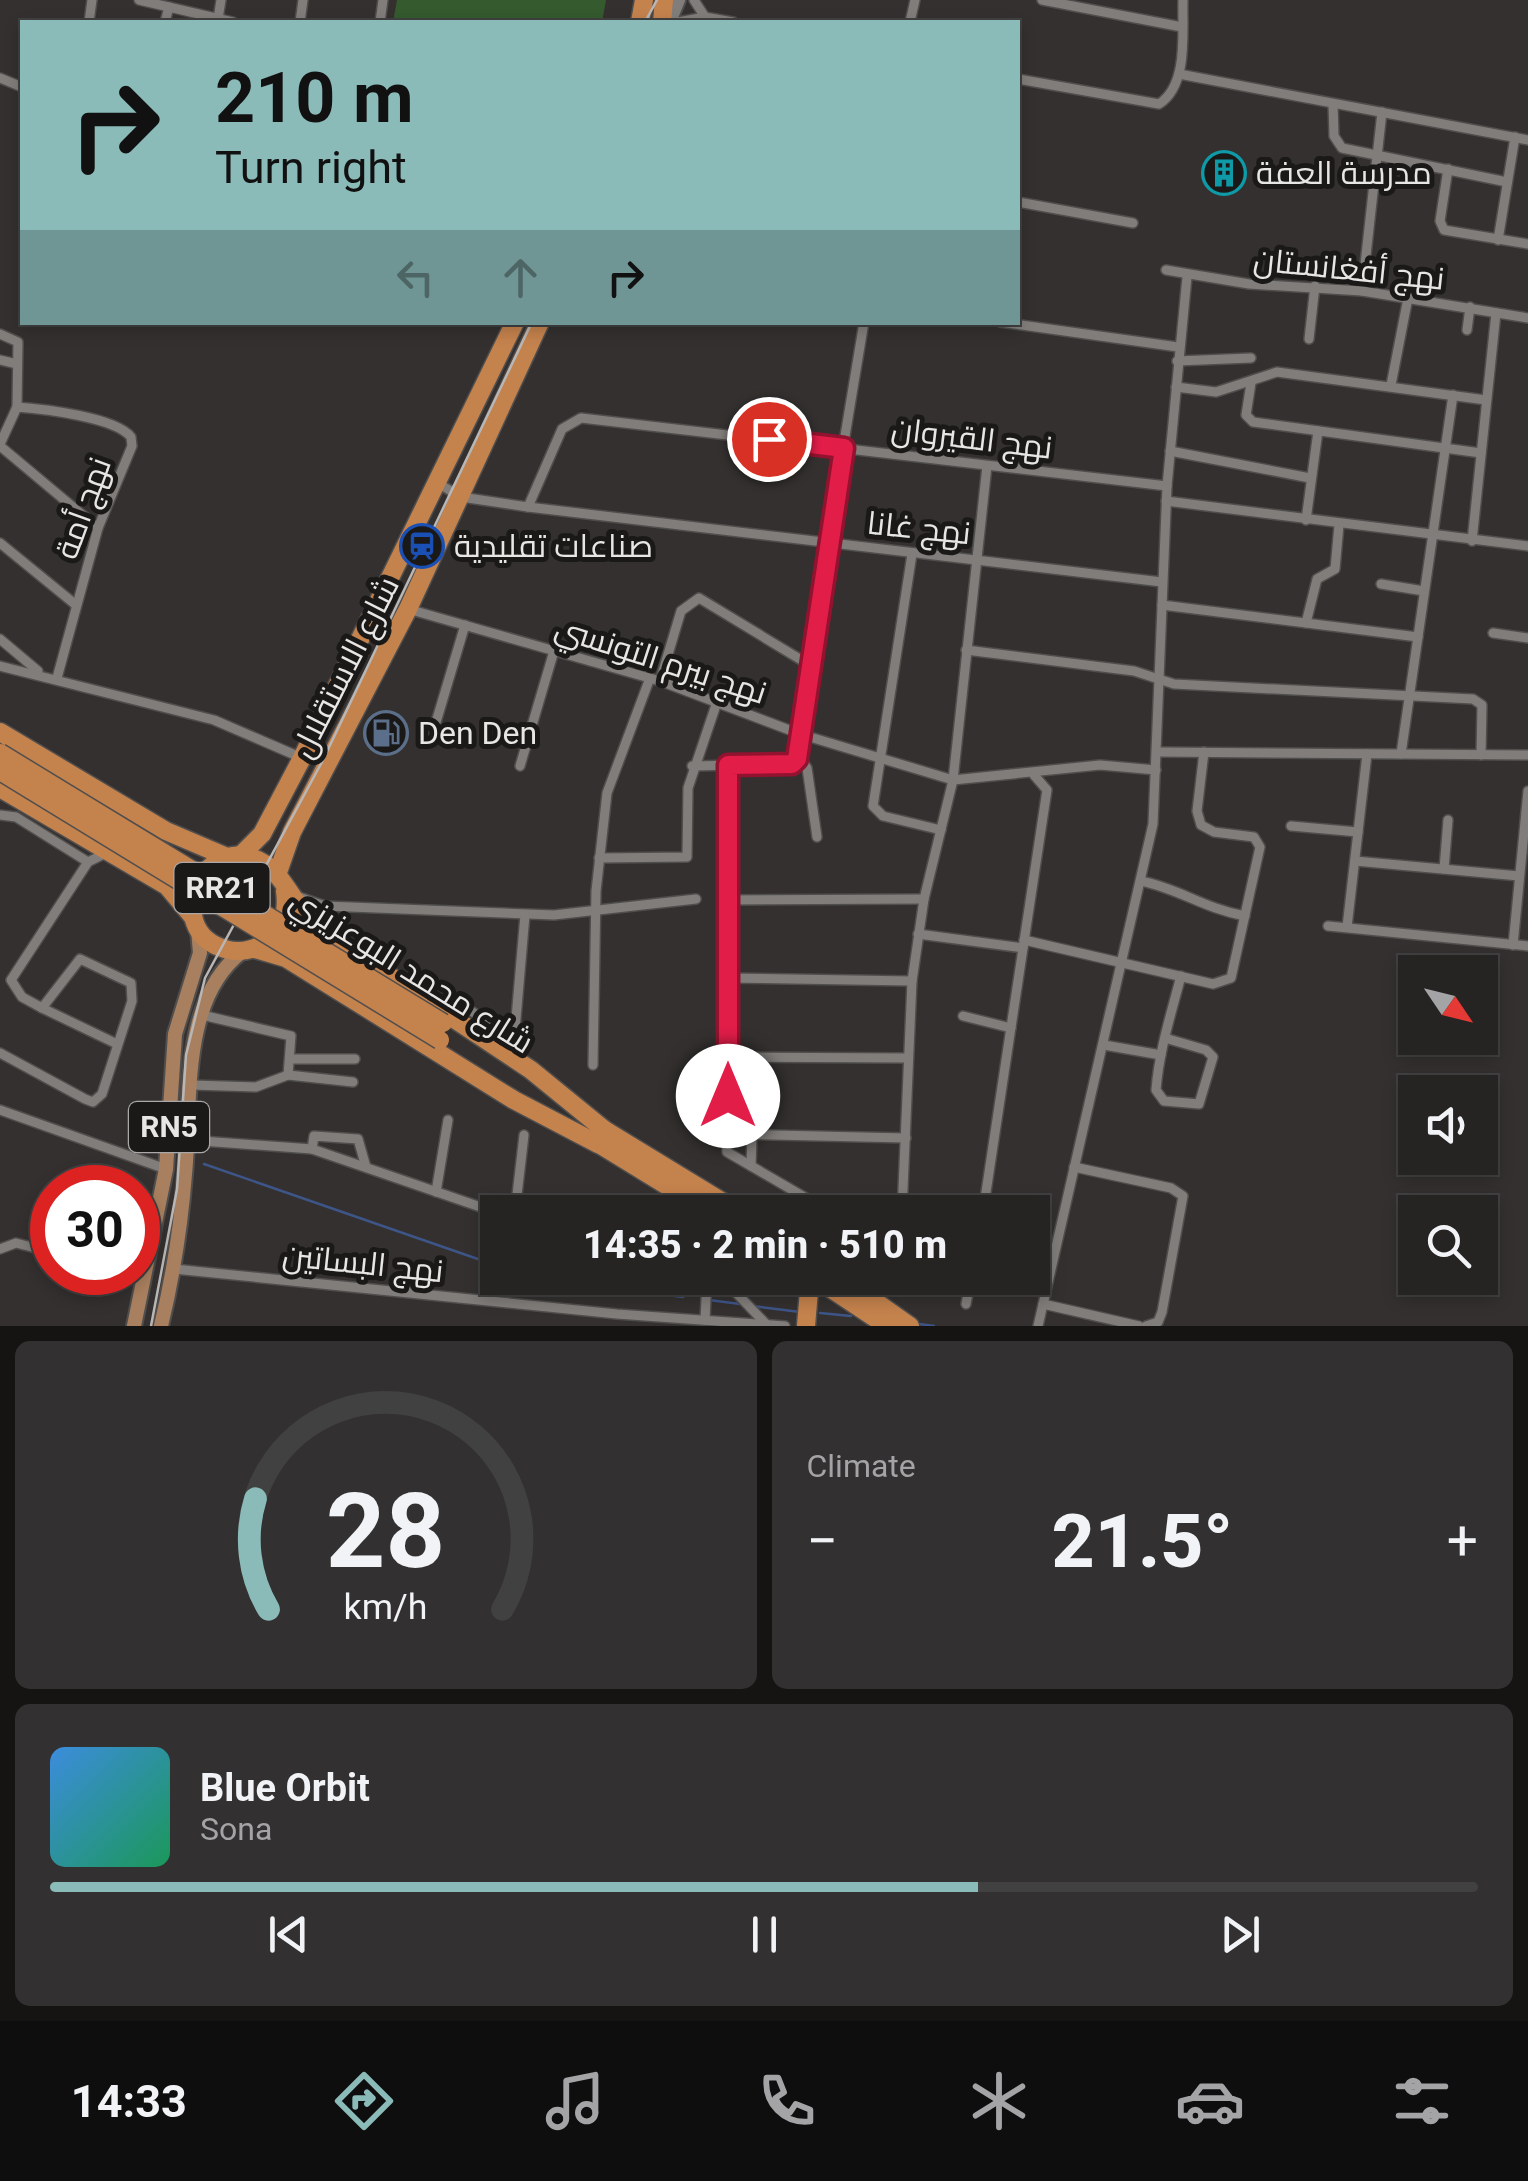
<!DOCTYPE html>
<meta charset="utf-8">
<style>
body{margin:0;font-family:Roboto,Cairo,sans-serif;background:#323030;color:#f1f3f6;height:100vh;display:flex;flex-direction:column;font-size:38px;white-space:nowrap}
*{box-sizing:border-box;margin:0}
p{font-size:32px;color:#a4a4a6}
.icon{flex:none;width:55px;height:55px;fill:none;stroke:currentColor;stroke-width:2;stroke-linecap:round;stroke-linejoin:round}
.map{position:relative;height:1326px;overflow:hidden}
.details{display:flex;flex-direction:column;gap:15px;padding:15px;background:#151413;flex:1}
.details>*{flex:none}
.top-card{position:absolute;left:20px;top:20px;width:1000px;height:305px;border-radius:0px;box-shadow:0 5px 15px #0003,0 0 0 2px #424141;background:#8bbbb9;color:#111;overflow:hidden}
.needle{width:65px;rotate:125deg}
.tools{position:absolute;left:1398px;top:955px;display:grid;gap:20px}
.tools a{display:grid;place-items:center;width:100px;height:100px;border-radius:0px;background:#262423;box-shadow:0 5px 15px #0003,0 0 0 2px #424141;font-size:50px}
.speed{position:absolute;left:30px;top:1165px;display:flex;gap:20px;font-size:50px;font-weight:700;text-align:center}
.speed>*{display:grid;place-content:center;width:130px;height:130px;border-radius:50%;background:#262423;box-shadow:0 5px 15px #0003,0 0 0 2px #424141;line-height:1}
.speed .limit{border:15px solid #d22;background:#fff;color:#111}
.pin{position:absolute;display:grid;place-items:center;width:85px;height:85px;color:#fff;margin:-42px;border:5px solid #fff;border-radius:50%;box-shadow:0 2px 10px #0007}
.me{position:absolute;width:110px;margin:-55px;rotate:0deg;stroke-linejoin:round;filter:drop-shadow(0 0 8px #0008)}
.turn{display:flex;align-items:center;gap:35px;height:210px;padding:0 30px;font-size:45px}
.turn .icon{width:130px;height:130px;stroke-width:2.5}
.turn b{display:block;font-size:70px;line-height:85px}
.lanes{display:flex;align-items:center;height:95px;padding:0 30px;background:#0003;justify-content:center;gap:50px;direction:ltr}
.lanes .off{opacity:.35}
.big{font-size:75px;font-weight:800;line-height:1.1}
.details .card{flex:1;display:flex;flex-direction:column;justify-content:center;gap:15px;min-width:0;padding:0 35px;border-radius:15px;background:#323030}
.details .dial{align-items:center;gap:0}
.dial svg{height:260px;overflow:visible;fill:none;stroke:#424141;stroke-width:7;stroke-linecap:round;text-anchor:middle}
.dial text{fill:#f1f3f6;stroke:none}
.song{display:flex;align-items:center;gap:30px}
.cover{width:120px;height:120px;border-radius:15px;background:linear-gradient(135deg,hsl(210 70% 55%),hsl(150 70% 35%))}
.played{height:10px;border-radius:5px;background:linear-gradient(90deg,#8bbbb9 65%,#424141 65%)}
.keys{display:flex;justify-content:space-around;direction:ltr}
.heat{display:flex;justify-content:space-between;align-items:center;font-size:55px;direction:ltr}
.details .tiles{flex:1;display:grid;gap:15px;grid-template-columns:1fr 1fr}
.card:last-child{grid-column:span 2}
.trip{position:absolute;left:480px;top:1195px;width:570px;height:100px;border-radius:0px;background:#262423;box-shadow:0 5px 15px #0003,0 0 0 2px #424141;font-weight:800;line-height:100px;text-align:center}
.tab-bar{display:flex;height:160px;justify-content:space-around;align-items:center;background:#0f0e0e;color:#a4a4a6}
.tab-bar .icon{width:70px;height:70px}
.tab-bar .on{color:#8bbbb9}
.tab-bar b{font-size:45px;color:#f1f3f6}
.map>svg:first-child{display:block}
</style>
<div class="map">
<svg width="1528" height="1326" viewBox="0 0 1528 1326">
<rect width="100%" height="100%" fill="#33302f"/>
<polygon fill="#355a2e" points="397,0 606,0 602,22 393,22"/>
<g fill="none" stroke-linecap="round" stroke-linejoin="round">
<g stroke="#3e5588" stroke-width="2.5">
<polyline points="204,1164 498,1266"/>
<polyline points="530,1278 683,1297"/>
<polyline points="709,1300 740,1304"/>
<polyline points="753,1306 800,1312"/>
<polyline points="820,1313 851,1316"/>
<polyline points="919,1324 934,1326"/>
</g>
<g stroke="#504e4d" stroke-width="12">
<g id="street">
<polyline points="139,0 233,22"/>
<polyline points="694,0 705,17"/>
<polyline points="1042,0 1182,27"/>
<polyline points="218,19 221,0"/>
<polyline points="89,22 92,0"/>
<polyline points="165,22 169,7"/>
<polyline points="300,22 303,0"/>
<polyline points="380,22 383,0"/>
<polyline points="678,22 705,17 733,22"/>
<polyline points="910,22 915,0"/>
<polyline points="1179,74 1528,140"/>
<polyline points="0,78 22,87"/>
<path d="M1018,79L1159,104C1189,85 1182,31 1183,0"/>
<polyline points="1333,104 1334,136 1342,148 1507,182"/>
<polyline points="1448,169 1440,221 1444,230 1528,244"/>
<polyline points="1018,202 1133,223"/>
<polyline points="1498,240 1515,137"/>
<polyline points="1166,270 1249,284 1362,291 1528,318"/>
<polyline points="1362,291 1382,112"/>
<polyline points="1000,322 1178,347"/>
<polyline points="1467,330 1470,307"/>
<polyline points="0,334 18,342 17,407"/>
<polyline points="1309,339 1315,286"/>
<polyline points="0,360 17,364"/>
<polyline points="1177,361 1251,358"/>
<polyline points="1251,383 1246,415 1253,422 1481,453"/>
<polyline points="1391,385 1408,298"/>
<polyline points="1176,387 1216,392 1277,372 1486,400"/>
<path d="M0,444L17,407C43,409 115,417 131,437L132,446L98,528L57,678"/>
<polyline points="0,446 98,528"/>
<polyline points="1170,451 1310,478"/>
<polyline points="436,482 461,497 528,507 1162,582"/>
<polyline points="1166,501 1528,546"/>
<polyline points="528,507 562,429 581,418 1167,486"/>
<polyline points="1306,520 1318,431"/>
<polyline points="1472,541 1496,313"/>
<polyline points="0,543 76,605"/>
<polyline points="912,554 873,806 883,816 941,830"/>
<polyline points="1381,584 1424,591"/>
<polyline points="1162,605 1418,637"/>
<polyline points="408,609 660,681 800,734 953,780 1100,765 1156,770"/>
<polyline points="1306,623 1317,579 1335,569 1339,525"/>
<polyline points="1493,633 1528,638"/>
<polyline points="0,639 38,671"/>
<polyline points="966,650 1134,671 1174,684 1473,699 1482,705 1481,755"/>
<polyline points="0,666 214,720 302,758"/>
<polyline points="660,681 681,611 699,598 808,664"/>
<polyline points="431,739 465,625"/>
<polyline points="1159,752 1528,755"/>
<polyline points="1401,754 1453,395"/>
<polyline points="798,755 807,768 817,837"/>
<polyline points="728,765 727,1152 830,1212"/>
<polyline points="520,766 554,651"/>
<polyline points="692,766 792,764 797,759 816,610 864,322"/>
<polyline points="0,815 16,817 88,862"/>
<polyline points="1291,826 1358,832"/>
<polyline points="599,858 687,857 688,788 717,702"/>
<polyline points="1355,861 1519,876"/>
<polyline points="1444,869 1448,820"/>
<path d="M1141,881C1180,889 1203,908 1245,916"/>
<polyline points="296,896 325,906 554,915 696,899"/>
<polyline points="727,900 924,899"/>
<polyline points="1328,926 1528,946"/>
<polyline points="1347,927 1367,754"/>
<polyline points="918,934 1023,948"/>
<polyline points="1024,940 1213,984 1231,978 1260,847 1254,837 1214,832 1201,825 1197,811 1204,752"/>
<polyline points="1513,945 1528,791"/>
<polyline points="727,978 912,981"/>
<polyline points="460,1004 507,1034 515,1030 525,915"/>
<polyline points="42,1008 115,1043"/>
<polyline points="202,1015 291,1036 288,1075"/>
<polyline points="963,1016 1011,1028"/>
<path d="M1165,1038L1206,1050L1213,1057L1199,1104L1164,1101L1156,1090C1159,1051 1171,1014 1181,976"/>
<polyline points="1104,1045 1161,1055"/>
<polyline points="0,1053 85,1099 93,1102 102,1094 132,1001 131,983 80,959 42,1008 22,997 11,980 88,862 108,852"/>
<polyline points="728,1057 908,1058"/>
<polyline points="293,1059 355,1059"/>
<polyline points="593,1065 596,891 607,793 650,678"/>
<polyline points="192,1085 256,1087 288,1075 353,1082"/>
<polyline points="0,1110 166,1169"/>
<polyline points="728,1134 906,1138"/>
<polyline points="188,1140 312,1149 498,1213"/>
<polyline points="312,1149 314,1136 358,1139 366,1167"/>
<polyline points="751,1166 752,1135"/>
<polyline points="1074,1167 1171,1188 1183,1196 1162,1312 1158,1322 1146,1326"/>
<polyline points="436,1192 448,1120"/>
<polyline points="515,1212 524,1135"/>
<polyline points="902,1212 912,981 924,899 953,780 987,466"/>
<polyline points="983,1212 1047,790 1034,775"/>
<polyline points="0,1249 16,1243 51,1252"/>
<polyline points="174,1269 617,1314 785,1326"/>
<polyline points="722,1278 766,1324"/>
<polyline points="893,1288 894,1278"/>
<polyline points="966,1304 971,1278"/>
<polyline points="1043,1304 1139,1326"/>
<polyline points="705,1320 707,1278"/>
<polyline points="1038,1326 1153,824 1167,486 1187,277"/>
</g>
</g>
<g stroke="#504e4d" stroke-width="16">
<polyline id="secondary" points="670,22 679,0"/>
</g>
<g stroke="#504e4d" stroke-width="18">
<g id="primary">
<polyline points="134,1326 166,1169 175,1034 200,953 198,929"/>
<path d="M161,1326C173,1276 181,1226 185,1174C192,1103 179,999 243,951"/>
</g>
</g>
<g stroke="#504e4d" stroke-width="21">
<g id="highway">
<polyline points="640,22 644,0"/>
<polyline points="662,22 664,0"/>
<polyline points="0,732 166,831 227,857"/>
<polyline points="0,788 167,886 193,917"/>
<polyline points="240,856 262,834 302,758 515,322"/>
<polyline points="277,875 292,832 408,609 540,322"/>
<path d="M285,891C288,913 283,932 263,944C251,951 238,953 225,949C158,930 206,825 265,864C284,876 297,910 319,929L531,1070L607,1132"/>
<polyline points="255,949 286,958 514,1100 598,1144"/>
<polyline points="598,1126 739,1212"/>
<polyline points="591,1139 710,1212"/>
<polyline points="815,1278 887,1326"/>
<polyline points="842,1278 910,1326"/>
<polyline points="806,1326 810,1278"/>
</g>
</g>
<use href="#street" stroke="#807d7b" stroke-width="9"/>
<use href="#secondary" stroke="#807d7b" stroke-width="12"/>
<use href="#primary" stroke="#a9805f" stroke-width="14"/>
<use href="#highway" stroke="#c4824d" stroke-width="18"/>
<g stroke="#b9b7b6" stroke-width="2.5">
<polyline points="645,22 657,0"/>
<polyline points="151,1326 177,1189 186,1055 205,978 322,762 532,322"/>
</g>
<g stroke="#504e4d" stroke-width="21" stroke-linecap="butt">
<g id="highway-bridge">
<polyline points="0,753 443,1023"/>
<polyline points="0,771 440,1040"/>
</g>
</g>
<use href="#highway-bridge" stroke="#c4824d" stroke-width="18"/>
</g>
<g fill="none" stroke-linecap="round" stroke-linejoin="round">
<g stroke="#92132f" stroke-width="25">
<polyline id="route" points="728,1096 728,765 792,764 797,759 844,448 769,439"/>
</g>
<use href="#route" stroke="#e11d48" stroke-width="18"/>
</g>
<defs>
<g id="building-ring" transform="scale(2.25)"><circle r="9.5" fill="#1a1918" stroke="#0f9aa8" stroke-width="1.5"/><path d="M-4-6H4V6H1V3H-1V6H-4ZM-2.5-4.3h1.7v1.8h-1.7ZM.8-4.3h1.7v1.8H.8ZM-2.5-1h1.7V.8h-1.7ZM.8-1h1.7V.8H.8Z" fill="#0f9aa8"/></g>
<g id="station-ring" transform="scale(2.25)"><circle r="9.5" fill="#1a1918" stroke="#1a4fb4" stroke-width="1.5"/><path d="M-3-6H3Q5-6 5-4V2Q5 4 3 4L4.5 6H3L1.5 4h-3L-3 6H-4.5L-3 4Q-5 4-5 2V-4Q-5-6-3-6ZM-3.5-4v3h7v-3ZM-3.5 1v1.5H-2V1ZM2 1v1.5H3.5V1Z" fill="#1a4fb4"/></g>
<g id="fuel-ring" transform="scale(2.25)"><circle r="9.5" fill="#1a1918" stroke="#5c6f8a" stroke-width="1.5"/><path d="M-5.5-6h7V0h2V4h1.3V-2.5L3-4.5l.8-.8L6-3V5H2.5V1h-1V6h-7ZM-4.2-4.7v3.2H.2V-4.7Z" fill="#5c6f8a"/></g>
</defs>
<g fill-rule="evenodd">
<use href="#building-ring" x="1224" y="173"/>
<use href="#station-ring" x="422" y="546"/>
<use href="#fuel-ring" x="386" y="733"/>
</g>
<g text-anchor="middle" stroke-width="10" stroke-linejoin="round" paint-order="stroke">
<g fill="#1a1918" stroke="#aaa8a8" stroke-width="2.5">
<rect x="174.5" y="863" width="95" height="50" rx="8"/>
<rect x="129" y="1102" width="80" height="50" rx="8"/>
</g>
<g font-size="30" font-weight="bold" fill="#e7e6e5">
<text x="222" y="898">RR21</text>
<text x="169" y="1137">RN5</text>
</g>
<g font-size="32" fill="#e7e6e5" stroke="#1a1918" text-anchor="start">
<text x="1256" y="184">مدرسة العفة</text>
<text x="454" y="557">صناعات تقليدية</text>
<text x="418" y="744">Den Den</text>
</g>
<g font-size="32" fill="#e7e6e5" stroke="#1a1918">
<text transform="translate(1349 269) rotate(6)" y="11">نهج أفغانستان</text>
<text transform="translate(972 438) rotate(7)" y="11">نهج القيروان</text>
<text transform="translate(83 508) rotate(-70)" y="11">نهج أمة</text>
<text transform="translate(919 528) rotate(6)" y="11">نهج غانا</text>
<text transform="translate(661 660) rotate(18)" y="11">نهج بيرم التونسي</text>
<text transform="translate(345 667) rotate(-63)" y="11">شارع الاستقلال</text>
<text transform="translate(412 971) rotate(32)" y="11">شارع محمد البوعزيزي</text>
<text transform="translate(363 1263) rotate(6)" y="11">نهج البساتين</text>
</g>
</g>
</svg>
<div class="tools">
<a><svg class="needle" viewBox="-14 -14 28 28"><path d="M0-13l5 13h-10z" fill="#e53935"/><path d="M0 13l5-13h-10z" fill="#a4a4a6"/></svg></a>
<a><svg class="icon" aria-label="sound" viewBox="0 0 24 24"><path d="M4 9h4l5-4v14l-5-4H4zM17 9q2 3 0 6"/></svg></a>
<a><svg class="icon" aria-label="search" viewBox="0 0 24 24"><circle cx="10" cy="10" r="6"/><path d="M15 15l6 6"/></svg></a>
</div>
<div class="speed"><div class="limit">30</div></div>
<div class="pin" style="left:769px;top:439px;background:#d93025"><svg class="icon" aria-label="arrive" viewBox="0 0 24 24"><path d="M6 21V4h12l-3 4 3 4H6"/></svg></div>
<svg class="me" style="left:728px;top:1096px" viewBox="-20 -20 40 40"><circle r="19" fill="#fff"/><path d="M0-13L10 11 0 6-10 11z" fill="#e11d48"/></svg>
<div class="trip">14:35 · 2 min · 510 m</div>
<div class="top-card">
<div class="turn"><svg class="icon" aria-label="right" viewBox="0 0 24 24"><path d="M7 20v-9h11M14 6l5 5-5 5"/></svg><div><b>210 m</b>Turn right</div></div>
<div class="lanes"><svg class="icon off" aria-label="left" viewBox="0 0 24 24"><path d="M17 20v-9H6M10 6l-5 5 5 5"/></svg><svg class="icon off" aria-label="ahead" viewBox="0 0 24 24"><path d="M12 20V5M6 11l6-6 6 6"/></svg><svg class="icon" aria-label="right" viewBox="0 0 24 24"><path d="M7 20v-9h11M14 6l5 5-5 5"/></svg></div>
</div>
</div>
<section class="details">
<div class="tiles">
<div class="card dial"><svg viewBox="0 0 100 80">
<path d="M14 69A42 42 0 1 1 86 69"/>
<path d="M14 69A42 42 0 0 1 10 35" stroke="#8bbbb9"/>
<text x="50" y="56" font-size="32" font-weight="700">28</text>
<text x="50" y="72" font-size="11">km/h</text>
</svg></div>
<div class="card"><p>Climate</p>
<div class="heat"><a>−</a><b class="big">21.5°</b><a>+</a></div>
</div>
<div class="card">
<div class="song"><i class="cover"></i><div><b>Blue Orbit</b><p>Sona</p></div></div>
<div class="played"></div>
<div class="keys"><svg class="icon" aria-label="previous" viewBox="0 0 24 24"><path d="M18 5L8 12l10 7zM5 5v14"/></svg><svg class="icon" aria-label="pause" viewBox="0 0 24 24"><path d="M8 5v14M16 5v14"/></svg><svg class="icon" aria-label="next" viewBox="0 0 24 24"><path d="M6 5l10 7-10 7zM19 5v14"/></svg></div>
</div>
</div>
</section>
<nav class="tab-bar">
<b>14:33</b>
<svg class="icon on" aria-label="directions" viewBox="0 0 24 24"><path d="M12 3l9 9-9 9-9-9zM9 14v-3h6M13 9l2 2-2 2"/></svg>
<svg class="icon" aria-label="music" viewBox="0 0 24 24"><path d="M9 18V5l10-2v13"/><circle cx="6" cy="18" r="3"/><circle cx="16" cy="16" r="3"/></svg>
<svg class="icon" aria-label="phone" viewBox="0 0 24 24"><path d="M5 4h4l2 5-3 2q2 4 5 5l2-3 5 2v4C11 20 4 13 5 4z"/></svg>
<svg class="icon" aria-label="climate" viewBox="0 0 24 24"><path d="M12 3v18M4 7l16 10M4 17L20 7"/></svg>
<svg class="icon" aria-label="car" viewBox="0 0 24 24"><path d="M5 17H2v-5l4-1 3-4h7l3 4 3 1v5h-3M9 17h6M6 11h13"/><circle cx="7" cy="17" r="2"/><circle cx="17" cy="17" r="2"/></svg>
<svg class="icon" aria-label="filters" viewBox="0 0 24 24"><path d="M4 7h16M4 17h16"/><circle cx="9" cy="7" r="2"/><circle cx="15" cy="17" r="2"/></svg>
</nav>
